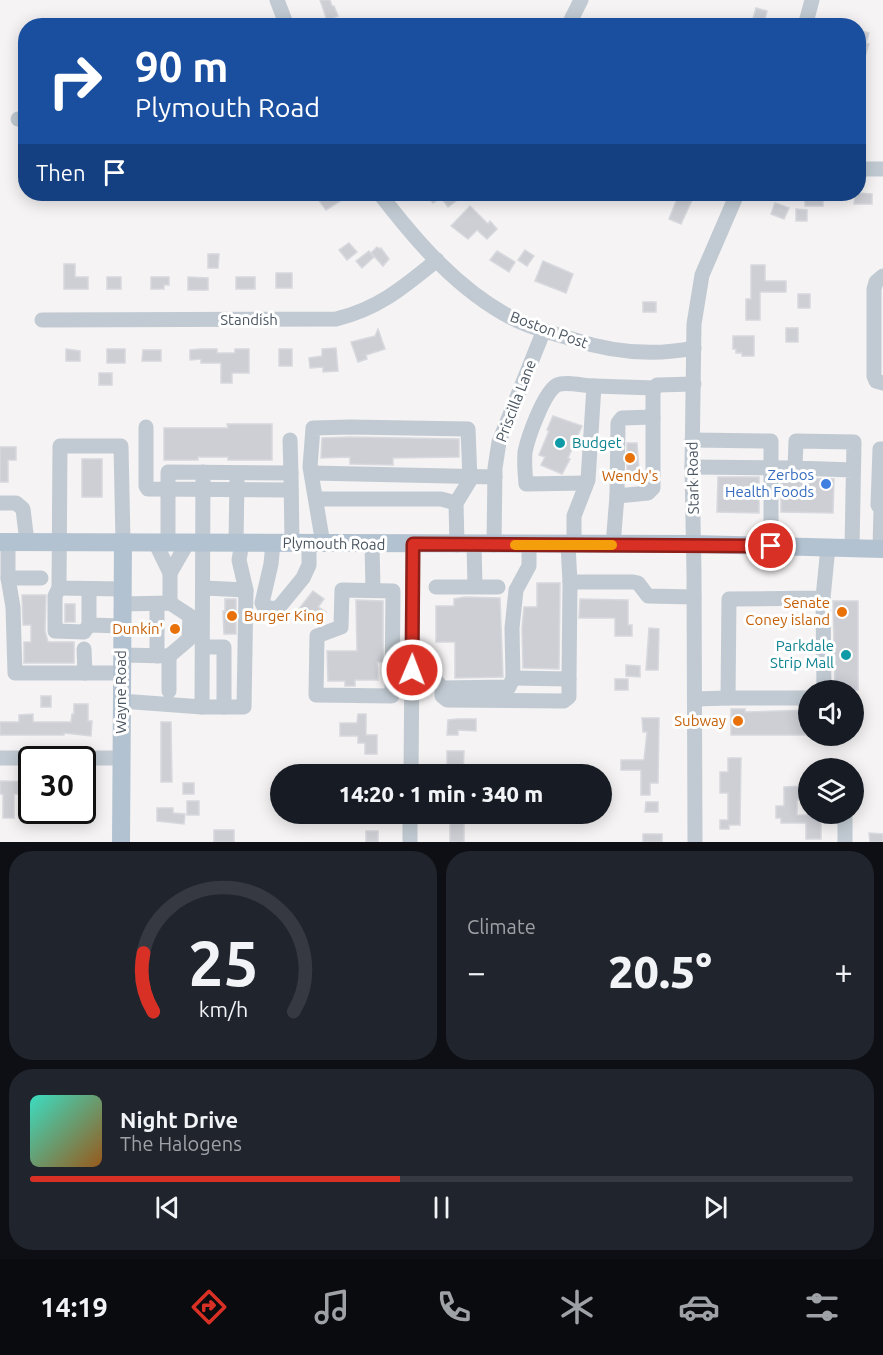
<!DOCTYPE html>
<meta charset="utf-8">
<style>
body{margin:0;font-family:Ubuntu,sans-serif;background:#20242c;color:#f1f3f6;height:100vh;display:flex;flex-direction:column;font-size:22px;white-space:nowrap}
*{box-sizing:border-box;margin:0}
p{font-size:20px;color:#9ea1a6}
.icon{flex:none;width:33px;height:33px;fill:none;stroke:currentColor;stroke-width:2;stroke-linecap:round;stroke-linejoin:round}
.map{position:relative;height:842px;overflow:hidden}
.drawer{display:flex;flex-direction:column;gap:9px;padding:9px;background:#0d0f14;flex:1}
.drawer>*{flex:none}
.guide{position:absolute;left:18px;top:18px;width:848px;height:183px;border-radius:24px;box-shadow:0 3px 15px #0003;background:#1a4fa0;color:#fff;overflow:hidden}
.controls{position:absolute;left:798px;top:680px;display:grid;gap:12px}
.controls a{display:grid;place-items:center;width:66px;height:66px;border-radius:50%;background:#171b24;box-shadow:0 3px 15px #0003;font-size:30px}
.speed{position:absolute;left:18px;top:746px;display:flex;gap:12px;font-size:30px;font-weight:700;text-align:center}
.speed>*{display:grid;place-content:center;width:78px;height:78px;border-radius:50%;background:#171b24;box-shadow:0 3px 15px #0003;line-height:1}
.speed .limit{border:3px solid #111;border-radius:9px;background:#fff;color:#111}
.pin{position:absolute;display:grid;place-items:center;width:51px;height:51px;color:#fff;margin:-26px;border:3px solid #fff;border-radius:50%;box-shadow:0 2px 6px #0007}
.me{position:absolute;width:66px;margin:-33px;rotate:1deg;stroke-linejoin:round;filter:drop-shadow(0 0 4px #0008)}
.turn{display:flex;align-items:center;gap:21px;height:126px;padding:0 18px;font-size:27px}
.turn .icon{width:78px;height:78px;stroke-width:2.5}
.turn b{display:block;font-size:42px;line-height:51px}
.then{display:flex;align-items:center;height:57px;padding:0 18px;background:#0003;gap:12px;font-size:22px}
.big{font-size:45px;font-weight:800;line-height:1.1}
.drawer .widget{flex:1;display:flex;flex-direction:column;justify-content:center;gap:9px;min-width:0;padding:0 21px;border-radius:24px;background:#20242c}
.drawer .dial{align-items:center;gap:0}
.dial svg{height:156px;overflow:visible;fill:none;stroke:#363941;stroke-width:7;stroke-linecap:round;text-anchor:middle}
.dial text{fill:#f1f3f6;stroke:none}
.song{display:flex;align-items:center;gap:18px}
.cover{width:72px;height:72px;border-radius:9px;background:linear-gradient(135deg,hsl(170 70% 55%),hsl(30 70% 35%))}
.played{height:6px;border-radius:3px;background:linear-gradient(90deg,#d93025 45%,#363941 45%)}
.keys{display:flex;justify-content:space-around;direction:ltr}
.heat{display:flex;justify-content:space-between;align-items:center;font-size:33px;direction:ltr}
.drawer .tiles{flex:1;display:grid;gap:9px;grid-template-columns:1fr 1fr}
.widget:last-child{grid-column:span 2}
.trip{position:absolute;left:270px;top:764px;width:342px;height:60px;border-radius:30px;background:#171b24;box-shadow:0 3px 15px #0003;font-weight:800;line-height:60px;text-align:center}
.tab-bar{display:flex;height:96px;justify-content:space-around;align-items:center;background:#090b0e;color:#9ea1a6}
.tab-bar .icon{width:42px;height:42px}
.tab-bar .on{color:#d93025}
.tab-bar b{font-size:27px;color:#f1f3f6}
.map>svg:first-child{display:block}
</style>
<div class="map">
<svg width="883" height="842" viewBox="0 0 883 842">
<rect width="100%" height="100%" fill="#f5f3f3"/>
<g fill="#cdcfd5" stroke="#d7d9de" stroke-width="1.5">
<polygon points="320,0 330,0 332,6 334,6 338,16 327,20"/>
<polygon points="756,8 767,11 763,26 751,26"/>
<polygon points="858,30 869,33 866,43 869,44 865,56 858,54"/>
<polygon points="859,193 872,194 872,204 854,204 855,194"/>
<polygon points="326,194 351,194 326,210 318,199"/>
<polygon points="426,194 465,194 448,207 441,197 433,203"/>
<polygon points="679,194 692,200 681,224 669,219"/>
<rect x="805" y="196" width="18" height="10"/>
<polygon points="775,203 789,208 784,219 771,214"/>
<polygon points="470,206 488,224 490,221 497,229 487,239 477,230 468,239 451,226"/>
<polygon points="796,209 807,210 807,221 796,221"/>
<polygon points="349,243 357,252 347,260 339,250"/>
<polygon points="377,247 380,249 381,248 389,259 383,266 371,253"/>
<polygon points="525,250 534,256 527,266 518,260"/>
<polygon points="369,251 374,257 362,268 356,261"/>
<polygon points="497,251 515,262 509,272 490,260"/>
<polygon points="208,254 219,254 218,268 208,268"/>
<polygon points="543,261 573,274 566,293 535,281"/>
<polygon points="64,264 75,264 75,277 88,277 88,289 64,289"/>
<polygon points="751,265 765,265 765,281 786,281 786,292 760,292 760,320 746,320 746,299 751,299"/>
<rect x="276" y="273" width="16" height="15"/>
<rect x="107" y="277" width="14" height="12"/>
<polygon points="151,277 169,277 169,285 164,285 164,289 151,289"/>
<polygon points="188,277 208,278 208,290 188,290"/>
<rect x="236" y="277" width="19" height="12"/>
<rect x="798" y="294" width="12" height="14"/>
<rect x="643" y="302" width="13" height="10"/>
<rect x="786" y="328" width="12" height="14"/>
<polygon points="378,329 385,349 366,355 367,359 358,362 351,342 375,336"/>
<polygon points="733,336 754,336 754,356 742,356 742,353 736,353 736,349 733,349"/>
<polygon points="336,348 338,371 323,372 323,367 310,368 309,358 322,356 322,349"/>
<polygon points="66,349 80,351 80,361 66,361"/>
<rect x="107" y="349" width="18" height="14"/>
<polygon points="201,349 217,349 217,353 235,353 235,349 249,349 249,373 232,373 232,383 221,383 221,363 201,363 201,359 190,360 190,350"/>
<rect x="279" y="349" width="13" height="17"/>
<polygon points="143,350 161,350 161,361 142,361"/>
<rect x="99" y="373" width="13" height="12"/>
<polygon points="553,416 582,426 568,458 570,459 562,474 541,465 545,457 539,455 549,431 547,430"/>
<polygon points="227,424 272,424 272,460 228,460 228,457 198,457 198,460 164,460 164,428 228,428"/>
<polygon points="350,437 459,439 459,457 393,458 393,465 350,464 350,457 321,458 322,438"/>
<polygon points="627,443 637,443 639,470 637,470 637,477 627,477"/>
<polygon points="0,447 16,447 16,460 8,460 8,482 0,482"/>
<rect x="82" y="459" width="20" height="38"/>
<polygon points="718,477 759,477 759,513 717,512"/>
<polygon points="781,478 834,479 833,513 781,512"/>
<polygon points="537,583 560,583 559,669 523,668 522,628 524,607 537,607"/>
<polygon points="313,591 324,599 318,607 326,612 318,623 298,610"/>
<polygon points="22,595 46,595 45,631 48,642 74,642 74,663 24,663 24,642 31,642 31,625 23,625"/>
<polygon points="465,597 500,598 503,677 455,678 455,642 436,642 436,606 454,606 454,599"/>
<polygon points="225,599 236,599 236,634 224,634 223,611 225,611"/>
<polygon points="580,599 628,600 628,625 632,625 632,636 615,636 615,618 579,618"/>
<polygon points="356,600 383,601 383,662 377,662 378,680 355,680 355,686 345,686 345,681 328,681 327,651 357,651"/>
<polygon points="833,601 858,601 858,690 835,690"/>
<rect x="65" y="604" width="10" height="18"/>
<polygon points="649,628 659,629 658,670 646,670"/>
<polygon points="626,665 640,666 640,677 626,676"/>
<rect x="615" y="679" width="13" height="11"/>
<rect x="41" y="696" width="10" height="11"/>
<polygon points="74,704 88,704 88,721 92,721 91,736 64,733 64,735 0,735 0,722 19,722 19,715 33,714 33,722 71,722 72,714 74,714"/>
<polygon points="731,709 745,709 745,712 808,710 808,735 731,735"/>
<polygon points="358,714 366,714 366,735 377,735 377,754 365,754 365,743 358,743 358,736 340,736 340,723 357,723"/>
<polygon points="642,718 659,718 658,783 650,783 650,795 641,795 641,770 621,770 621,760 644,760 647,732 643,732"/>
<polygon points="457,719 476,719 476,731 458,730 458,735 447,735 448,720"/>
<polygon points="161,722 171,722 172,782 161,782"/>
<polygon points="447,751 464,751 463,774 447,774"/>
<polygon points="728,758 741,758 740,825 729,825 729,829 720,829 720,820 728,820 728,793 720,793 720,772 728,772"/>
<polygon points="0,781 32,782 32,794 14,794 14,818 3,818 3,794 0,794"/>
<rect x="183" y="783" width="11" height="11"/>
<polygon points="805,786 806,796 799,796 799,800 797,800 797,815 821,815 821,839 806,839 806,823 781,823 781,818 776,818 776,806 784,806 784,787"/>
<rect x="187" y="801" width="12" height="14"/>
<polygon points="646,802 658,802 658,812 645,812"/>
<polygon points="157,808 173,808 173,813 185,814 184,824 157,821"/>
<polygon points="30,810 41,810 40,821 30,821"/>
<rect x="450" y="813" width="14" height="29"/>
<rect x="214" y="830" width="20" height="12"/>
<rect x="366" y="831" width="12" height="11"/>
<polygon points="869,833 883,834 883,842 870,842"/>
<rect x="643" y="834" width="19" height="8"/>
</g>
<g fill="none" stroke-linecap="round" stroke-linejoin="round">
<g stroke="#c1cad2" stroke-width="15">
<polyline points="277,0 287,26"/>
<polyline points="568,26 581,0"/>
<polyline points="805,26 812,0"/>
<polyline points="18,119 26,119"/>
<polyline points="858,169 883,169"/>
<path d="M380,194C416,241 458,290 512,318C530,328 552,333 572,339C611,352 654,356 694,348"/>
<polyline points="883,276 876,282 874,289 874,376 876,381 883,383"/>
<path d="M42,320L336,319C378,309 404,287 437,260"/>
<polyline points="146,427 146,486 148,489 291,490"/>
<polyline points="290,440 291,473"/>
<polyline points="692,440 771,441 771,546"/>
<polyline points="692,467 795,468"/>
<polyline points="312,473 495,477"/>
<path d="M586,483L526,484C525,473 524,463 525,452C528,437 544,392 557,385C566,381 584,386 594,386"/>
<polyline points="617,496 648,493 653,488 653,391 657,385 694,384"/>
<polyline points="316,499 441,499 456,503"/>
<polyline points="0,503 16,503 23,509 27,542"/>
<polyline points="8,542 8,578 13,607 15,673 121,673"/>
<polyline points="155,542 170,573 170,603"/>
<polyline points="168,542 168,472 291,473 292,543"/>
<polyline points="236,543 237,480"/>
<polyline points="273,543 271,564 262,603 264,607 275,609 280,606 303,578 309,565 309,544"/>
<polyline points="323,544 310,467 313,428 350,427 468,429 470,480 456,503 457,545"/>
<polyline points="372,544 373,590"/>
<polyline points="474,545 475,586"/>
<polyline points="494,545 495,468 499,442 544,330"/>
<polyline points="568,545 570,582 633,582 638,583 648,596 694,597"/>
<polyline points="574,545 574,516 588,480 594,386 655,388"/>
<polyline points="613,545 617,496 618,423 622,418 653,417"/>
<polyline points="852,548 854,442 796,441 795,468 853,470"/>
<polyline points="880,549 881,509 878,505 880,449 883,449"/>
<polyline points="170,573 188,542"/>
<polyline points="8,578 41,578"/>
<polyline points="436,587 498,587"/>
<polyline points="59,588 55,596 55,631 84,632 89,625"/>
<polyline points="204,588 246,590"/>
<polyline points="89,589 89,625 122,626"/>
<polyline points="122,589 59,588 60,446 121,446 123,542"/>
<polygon points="342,590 393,591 392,696 316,695 317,636 341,627"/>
<polyline points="823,598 824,690"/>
<polyline points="157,604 157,656"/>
<polyline points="203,647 224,647 224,707 202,707 203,472"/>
<polyline points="84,649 85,673"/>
<polyline points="122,655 169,656 189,639 190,616 170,603 122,604"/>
<polyline points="169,656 169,691"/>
<polyline points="412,677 434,678 442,688 509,687 513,678 512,628 516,590 529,566 529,545"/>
<polyline points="513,678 569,679 570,582"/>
<polyline points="442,688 442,696 447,700 564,701 569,697 569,679"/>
<polyline points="728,698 808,698"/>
<polyline points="695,699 728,698 729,599 823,598 828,547"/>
<polyline points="121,701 202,707"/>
<polyline points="224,707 244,707 246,590 239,560 242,543"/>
<polyline points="0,758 121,758"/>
<polyline points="411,774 413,544"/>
<polyline points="410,842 410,813"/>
<polyline points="695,842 694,573 692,467 694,324 702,275 737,194"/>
<polyline points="845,842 845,813"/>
</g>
<g stroke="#b3c2d1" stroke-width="18">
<polyline points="0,542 693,544 883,549"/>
<polyline points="121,842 123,542"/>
</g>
</g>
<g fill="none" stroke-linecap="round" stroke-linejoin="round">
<g stroke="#8d1f18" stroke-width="15">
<polyline id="route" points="412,670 413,544 771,546"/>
</g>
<use href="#route" stroke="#d93025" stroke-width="10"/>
<polyline stroke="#f59e0b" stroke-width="10" points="515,545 612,545"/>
</g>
<g fill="#0f9aa8" stroke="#fff" stroke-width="2">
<circle cx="560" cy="443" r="6"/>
<circle cx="846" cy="655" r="6"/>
</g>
<g fill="#e8710a" stroke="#fff" stroke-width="2">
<circle cx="630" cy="458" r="6"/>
<circle cx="842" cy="612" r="6"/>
<circle cx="232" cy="616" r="6"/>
<circle cx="175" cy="629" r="6"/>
<circle cx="738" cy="721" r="6"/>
</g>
<circle fill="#3f7fe0" stroke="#fff" stroke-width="2" cx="826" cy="484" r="6"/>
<g text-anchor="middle" stroke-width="6" stroke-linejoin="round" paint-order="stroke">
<g font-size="15" fill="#4a5661" stroke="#fff">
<text x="249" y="325">Standish</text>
<text transform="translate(549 330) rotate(20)" y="5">Boston Post</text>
<text transform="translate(516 401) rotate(-69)" y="5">Priscilla Lane</text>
<text transform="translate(693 478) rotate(-91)" y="5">Stark Road</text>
<text transform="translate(334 544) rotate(1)" y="5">Plymouth Road</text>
<text transform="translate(121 692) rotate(-90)" y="5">Wayne Road</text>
</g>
<g font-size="15" fill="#0d838f" stroke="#fff" text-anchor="start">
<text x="572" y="448">Budget</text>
<text x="834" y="651" text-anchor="end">Parkdale<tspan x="834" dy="17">Strip Mall</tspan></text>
</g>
<g font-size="15" fill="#366cbe" stroke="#fff" text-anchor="end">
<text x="814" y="480">Zerbos<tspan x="814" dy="17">Health Foods</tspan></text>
</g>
<g font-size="15" fill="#c56008" stroke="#fff" text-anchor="end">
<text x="630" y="481" text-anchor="middle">Wendy's</text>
<text x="830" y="608">Senate<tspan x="830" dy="17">Coney island</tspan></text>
<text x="244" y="621" text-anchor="start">Burger King</text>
<text x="163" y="634">Dunkin'</text>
<text x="726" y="726">Subway</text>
</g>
</g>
</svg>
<div class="controls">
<a><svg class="icon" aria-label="sound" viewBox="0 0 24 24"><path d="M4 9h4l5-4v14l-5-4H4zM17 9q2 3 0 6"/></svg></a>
<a><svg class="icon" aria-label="layers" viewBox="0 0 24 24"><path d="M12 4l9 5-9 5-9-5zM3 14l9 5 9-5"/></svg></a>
</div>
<div class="speed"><div class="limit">30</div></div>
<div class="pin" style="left:771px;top:546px;background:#d93025"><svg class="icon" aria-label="arrive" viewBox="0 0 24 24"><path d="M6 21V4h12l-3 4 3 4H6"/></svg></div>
<svg class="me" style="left:412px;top:670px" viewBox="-20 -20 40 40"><circle r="17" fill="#d93025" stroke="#fff" stroke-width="3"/><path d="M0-11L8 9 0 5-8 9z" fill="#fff"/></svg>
<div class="trip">14:20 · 1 min · 340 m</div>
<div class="guide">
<div class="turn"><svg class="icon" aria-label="right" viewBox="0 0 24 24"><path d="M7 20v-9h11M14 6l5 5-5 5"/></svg><div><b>90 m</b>Plymouth Road</div></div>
<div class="then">Then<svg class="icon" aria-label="arrive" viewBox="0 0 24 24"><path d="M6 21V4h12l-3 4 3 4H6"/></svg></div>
</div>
</div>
<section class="drawer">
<div class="tiles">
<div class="widget dial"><svg viewBox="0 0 100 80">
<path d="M14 69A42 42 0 1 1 86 69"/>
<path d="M14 69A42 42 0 0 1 9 39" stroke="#d93025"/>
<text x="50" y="56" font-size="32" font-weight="700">25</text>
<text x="50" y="72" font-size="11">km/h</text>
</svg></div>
<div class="widget"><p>Climate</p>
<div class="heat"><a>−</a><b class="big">20.5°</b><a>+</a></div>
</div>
<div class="widget">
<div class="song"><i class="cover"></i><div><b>Night Drive</b><p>The Halogens</p></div></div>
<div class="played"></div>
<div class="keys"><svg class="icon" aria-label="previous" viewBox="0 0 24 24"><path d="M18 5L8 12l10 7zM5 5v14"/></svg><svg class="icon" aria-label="pause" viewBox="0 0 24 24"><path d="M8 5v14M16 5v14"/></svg><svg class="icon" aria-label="next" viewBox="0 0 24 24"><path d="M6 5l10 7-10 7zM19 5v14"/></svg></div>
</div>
</div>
</section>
<nav class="tab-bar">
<b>14:19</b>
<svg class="icon on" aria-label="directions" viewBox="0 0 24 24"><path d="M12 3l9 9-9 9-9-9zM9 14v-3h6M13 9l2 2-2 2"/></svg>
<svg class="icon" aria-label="music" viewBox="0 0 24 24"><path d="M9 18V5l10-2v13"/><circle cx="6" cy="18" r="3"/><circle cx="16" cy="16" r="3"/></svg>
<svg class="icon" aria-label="phone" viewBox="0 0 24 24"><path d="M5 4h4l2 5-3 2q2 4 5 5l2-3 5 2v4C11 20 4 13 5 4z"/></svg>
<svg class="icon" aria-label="climate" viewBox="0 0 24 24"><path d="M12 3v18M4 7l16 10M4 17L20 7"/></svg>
<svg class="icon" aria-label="car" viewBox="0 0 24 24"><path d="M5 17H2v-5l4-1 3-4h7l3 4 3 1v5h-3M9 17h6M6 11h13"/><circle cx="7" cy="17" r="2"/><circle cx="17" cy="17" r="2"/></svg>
<svg class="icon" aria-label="filters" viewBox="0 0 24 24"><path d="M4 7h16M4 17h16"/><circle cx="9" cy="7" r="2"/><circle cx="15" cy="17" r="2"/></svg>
</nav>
